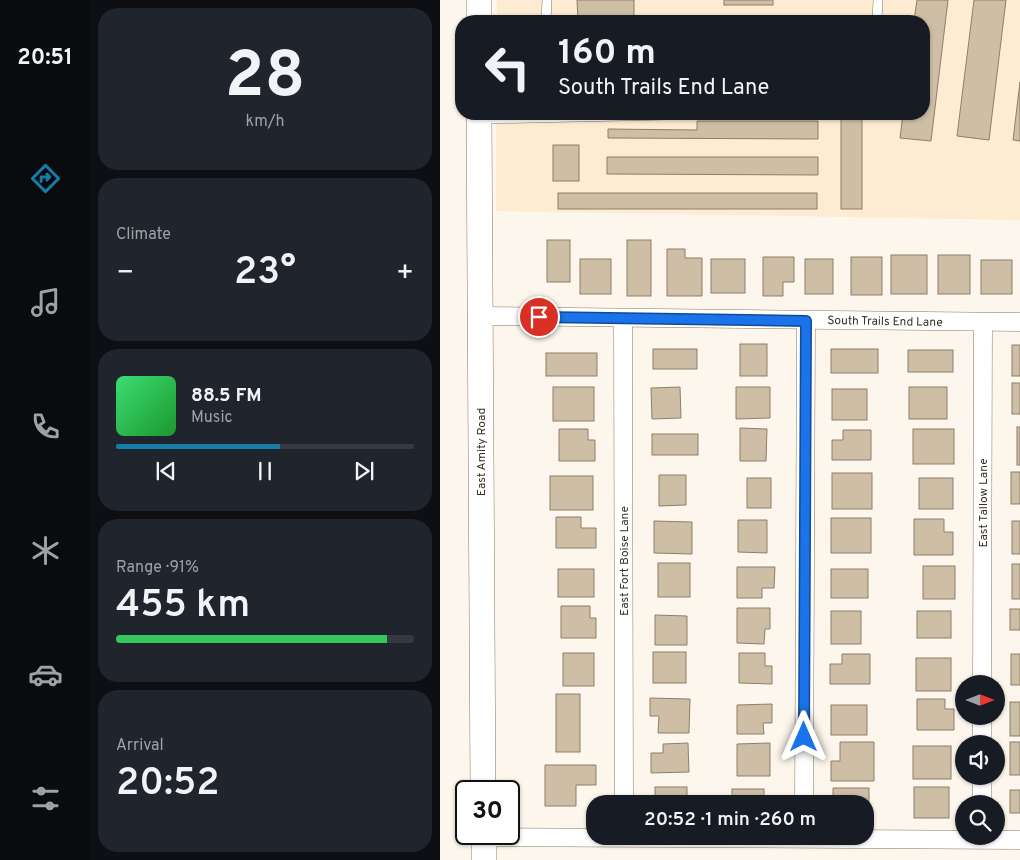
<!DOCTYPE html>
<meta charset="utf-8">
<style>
body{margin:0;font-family:Overpass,sans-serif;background:#20242c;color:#f1f3f6;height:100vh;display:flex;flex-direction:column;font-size:19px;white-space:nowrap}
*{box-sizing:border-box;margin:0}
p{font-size:16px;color:#9ea1a6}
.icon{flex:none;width:28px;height:28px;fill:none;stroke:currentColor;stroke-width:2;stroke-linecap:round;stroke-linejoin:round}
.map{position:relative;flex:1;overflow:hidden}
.details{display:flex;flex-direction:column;gap:8px;padding:8px;background:#0d0f14;width:350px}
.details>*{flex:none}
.banner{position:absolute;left:15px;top:15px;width:475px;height:105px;border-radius:20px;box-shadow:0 1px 4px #0004;background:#171b24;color:#f1f3f6;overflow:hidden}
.needle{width:32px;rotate:90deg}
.fabs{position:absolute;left:515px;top:675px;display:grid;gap:10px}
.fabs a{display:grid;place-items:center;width:50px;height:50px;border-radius:50%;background:#171b24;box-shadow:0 1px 4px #0004;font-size:25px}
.speed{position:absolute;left:15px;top:780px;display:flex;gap:10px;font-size:25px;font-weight:700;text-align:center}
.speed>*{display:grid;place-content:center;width:65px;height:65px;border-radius:50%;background:#171b24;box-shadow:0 1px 4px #0004;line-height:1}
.speed .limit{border:2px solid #111;border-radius:8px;background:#fff;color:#111}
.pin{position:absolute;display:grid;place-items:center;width:42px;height:42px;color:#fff;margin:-21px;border:2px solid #fff;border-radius:50%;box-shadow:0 1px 5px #0007}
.me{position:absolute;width:55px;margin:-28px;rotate:0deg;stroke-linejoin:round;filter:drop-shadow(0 0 4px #0008)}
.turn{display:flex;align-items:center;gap:18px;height:105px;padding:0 20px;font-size:22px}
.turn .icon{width:65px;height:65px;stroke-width:2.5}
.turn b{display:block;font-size:35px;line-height:42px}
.big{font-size:38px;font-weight:600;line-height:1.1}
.details .card{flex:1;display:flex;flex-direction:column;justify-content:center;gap:8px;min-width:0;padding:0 18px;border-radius:20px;background:#20242c}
.details .dial{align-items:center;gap:0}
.dial b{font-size:65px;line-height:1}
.song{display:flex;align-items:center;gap:15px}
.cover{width:60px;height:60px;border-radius:8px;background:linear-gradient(135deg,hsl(140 70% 55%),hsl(130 70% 35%))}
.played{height:5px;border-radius:2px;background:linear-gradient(90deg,#177ca7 55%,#363941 55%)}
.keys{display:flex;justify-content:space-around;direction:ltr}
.heat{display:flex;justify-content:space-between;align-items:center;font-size:28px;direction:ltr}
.charge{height:8px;border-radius:4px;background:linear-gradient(90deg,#34c759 91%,#363941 0)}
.trip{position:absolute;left:146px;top:795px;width:288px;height:50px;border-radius:20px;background:#171b24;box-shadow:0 1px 4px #0004;font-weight:600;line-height:50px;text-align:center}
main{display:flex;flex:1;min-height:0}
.tab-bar{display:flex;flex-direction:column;width:90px;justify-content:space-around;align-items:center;background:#090b0e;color:#9ea1a6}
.tab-bar .icon{width:35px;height:35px}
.tab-bar .active{color:#177ca7}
.tab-bar b{font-size:22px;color:#f1f3f6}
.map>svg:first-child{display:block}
</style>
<main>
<nav class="tab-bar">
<b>20:51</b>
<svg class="icon active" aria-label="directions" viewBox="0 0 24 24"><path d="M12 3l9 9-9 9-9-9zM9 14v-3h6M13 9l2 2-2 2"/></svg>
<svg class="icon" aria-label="music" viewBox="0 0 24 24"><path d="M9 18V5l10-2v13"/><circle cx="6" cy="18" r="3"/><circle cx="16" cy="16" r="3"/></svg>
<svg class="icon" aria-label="phone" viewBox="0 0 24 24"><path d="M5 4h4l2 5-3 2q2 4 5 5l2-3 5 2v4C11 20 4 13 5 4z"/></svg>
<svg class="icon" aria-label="climate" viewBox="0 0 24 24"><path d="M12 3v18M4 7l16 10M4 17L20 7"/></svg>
<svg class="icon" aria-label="car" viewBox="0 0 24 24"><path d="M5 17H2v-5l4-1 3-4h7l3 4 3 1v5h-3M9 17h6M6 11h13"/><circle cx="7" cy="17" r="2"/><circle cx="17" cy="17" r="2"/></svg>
<svg class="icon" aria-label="filters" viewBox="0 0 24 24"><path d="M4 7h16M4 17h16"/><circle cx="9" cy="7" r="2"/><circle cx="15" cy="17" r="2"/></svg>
</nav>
<section class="details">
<div class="card dial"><b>28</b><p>km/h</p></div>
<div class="card"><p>Climate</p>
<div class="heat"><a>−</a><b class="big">23°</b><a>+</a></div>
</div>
<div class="card">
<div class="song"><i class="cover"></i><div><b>88.5 FM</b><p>Music</p></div></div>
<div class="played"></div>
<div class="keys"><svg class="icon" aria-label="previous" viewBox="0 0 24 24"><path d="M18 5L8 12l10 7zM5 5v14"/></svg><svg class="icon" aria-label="pause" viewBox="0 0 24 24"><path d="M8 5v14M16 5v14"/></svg><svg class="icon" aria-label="next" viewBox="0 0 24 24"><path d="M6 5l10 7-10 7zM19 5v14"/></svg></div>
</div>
<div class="card"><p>Range · 91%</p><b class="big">455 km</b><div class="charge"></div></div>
<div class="card"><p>Arrival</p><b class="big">20:52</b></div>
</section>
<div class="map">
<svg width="580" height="860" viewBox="0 0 580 860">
<rect width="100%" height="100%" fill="#fdf6ec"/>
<polygon fill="#fdebd2" points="57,0 580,0 580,220 56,211 56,114 484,114 484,21 57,21"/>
<g fill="#cebea6" stroke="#8e7f68">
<polygon points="137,0 194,0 194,21 138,21"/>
<rect x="284" y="0" width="49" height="5"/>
<polygon points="477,0 508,0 491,141 460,138 463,114 484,114 484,21 474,21"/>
<polygon points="534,0 566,0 549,140 517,136"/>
<polygon points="580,82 580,141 573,140"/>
<rect x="401" y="114" width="21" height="95"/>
<polygon points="257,121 378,121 378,139 168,138 168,129 257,130"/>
<rect x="113" y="145" width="26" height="36"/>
<polygon points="167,157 378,157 378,175 167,174"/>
<rect x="118" y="193" width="259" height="16"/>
<rect x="107" y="240" width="23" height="42"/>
<rect x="187" y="240" width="24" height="56"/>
<polygon points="227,249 245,249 245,258 262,258 262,296 227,296"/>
<rect x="451" y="255" width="36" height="39"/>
<rect x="498" y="255" width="32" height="39"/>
<polygon points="323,257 354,257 354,282 343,282 343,296 323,296"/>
<rect x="411" y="257" width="31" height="38"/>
<rect x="140" y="259" width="31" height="35"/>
<rect x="271" y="259" width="34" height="34"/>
<rect x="365" y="259" width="28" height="35"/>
<rect x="541" y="260" width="31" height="34"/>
<rect x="300" y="344" width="27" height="32"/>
<rect x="572" y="345" width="8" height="31"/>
<rect x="213" y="349" width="44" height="20"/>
<rect x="391" y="349" width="47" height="24"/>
<rect x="468" y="350" width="45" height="22"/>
<rect x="106" y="353" width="51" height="23"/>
<rect x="572" y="383" width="8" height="31"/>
<rect x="113" y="387" width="41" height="34"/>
<polygon points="240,387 241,418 212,419 211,388"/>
<polygon points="296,387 330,387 330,418 296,419"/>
<rect x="469" y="387" width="38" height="32"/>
<rect x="392" y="389" width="35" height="31"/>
<rect x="577" y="427" width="3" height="38"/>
<polygon points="300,428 327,429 326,461 300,461"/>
<polygon points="119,429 148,429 148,440 155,440 155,461 119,461"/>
<rect x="473" y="429" width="41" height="35"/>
<polygon points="403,430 431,430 431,460 392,460 392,440 403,440"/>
<rect x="212" y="434" width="46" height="21"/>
<rect x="571" y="472" width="9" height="32"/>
<rect x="392" y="473" width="40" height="36"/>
<polygon points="219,475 246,475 246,505 219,506"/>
<rect x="110" y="476" width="43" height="34"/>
<rect x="307" y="478" width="24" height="30"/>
<rect x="479" y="478" width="34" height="31"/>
<polygon points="116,517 141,517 141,528 156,528 156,548 116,548"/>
<rect x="391" y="518" width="40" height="35"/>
<polygon points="474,519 504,519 504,532 513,532 513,555 474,555"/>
<polygon points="298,520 327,520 327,553 298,552"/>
<polygon points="214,521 252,522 252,554 214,553"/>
<rect x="572" y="521" width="8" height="33"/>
<rect x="218" y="563" width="32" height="34"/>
<rect x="572" y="564" width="8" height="35"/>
<rect x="483" y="566" width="32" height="33"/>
<polygon points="297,567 335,567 334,588 322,588 322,598 297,598"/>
<rect x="118" y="569" width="36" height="28"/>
<rect x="391" y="569" width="37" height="29"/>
<polygon points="121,606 150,606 150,618 156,618 156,638 121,638"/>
<polygon points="297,608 330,608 330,629 325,629 324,644 297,643"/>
<rect x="570" y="609" width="10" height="21"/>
<rect x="391" y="611" width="30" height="33"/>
<rect x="477" y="611" width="34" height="27"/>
<polygon points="215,615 247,616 247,645 215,645"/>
<rect x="213" y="652" width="33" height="31"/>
<rect x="123" y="653" width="31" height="33"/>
<polygon points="299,653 325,653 325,666 332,666 332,684 299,683"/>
<polygon points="402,654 430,654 430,684 390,684 390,664 402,664"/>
<rect x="571" y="654" width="9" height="31"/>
<rect x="476" y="658" width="35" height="33"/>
<rect x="116" y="694" width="24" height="58"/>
<polygon points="210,698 250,699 249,733 218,733 219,716 210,716"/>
<polygon points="477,699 505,699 505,709 514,709 514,730 477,730"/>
<rect x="570" y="702" width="10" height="34"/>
<polygon points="332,704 332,723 323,723 324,734 297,734 297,705"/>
<rect x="391" y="705" width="36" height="30"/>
<polygon points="400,742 434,742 434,781 391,781 391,761 400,761"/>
<rect x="570" y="742" width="10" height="33"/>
<polygon points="248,743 249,772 211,773 211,753 223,753 223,744"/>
<polygon points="330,743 330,776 297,776 297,744"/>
<rect x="473" y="746" width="38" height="33"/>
<polygon points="105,765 156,765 156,785 136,785 136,806 105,806"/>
<rect x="215" y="787" width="32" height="17"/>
<rect x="474" y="787" width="35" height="31"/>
<polygon points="393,788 429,788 429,819 425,819 425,804 393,804"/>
<rect x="292" y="789" width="32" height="15"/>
<rect x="570" y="790" width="10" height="23"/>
</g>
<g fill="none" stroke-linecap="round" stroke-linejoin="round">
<g stroke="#887862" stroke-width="10">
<g id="lane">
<polyline points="106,21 107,0"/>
<polyline points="437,21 438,0"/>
<polyline points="39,119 227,115 234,114"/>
</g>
</g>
<g stroke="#887862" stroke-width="19">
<g id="street">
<polyline points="41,316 580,322"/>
<polyline points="183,318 184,804"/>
<polyline points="542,684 543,322"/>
<polyline points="542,744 542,716"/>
<polyline points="364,804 366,321"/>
<polyline points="542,804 542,776"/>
<polyline points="44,837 580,840"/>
</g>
</g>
<g stroke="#887862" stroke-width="26">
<g id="secondary">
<polyline points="39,0 39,21"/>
<polyline points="39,114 43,791"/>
<polyline points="44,860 44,834"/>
</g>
</g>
<use href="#lane" stroke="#fff" stroke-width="9"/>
<use href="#street" stroke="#fff" stroke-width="18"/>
<use href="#secondary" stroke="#fff" stroke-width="25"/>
</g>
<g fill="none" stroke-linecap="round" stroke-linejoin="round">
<g stroke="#114b97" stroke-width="12">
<polyline id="route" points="99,317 366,321 364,737"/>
</g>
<use href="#route" stroke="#1a73e8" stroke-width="9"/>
</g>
<g text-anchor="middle" stroke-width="5" stroke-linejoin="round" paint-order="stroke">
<g font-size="12" fill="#363026" stroke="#fff">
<text transform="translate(445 321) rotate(1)" y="4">South Trails End Lane</text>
<text transform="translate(41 452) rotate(-90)" y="4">East Amity Road</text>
<text transform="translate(543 503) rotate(-90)" y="4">East Tallow Lane</text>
<text transform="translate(184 561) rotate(-90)" y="4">East Fort Boise Lane</text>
</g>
</g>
</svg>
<div class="fabs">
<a><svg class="needle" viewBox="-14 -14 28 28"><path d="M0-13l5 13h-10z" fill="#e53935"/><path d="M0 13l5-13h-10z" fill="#9ea1a6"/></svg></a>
<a><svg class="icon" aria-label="sound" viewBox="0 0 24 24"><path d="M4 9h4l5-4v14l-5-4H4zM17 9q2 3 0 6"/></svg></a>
<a><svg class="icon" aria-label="search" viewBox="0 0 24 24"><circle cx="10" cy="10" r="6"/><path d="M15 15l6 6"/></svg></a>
</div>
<div class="speed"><div class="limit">30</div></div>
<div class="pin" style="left:99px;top:317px;background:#d93025"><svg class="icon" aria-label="arrive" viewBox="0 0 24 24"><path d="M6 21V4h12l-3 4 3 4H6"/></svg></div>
<svg class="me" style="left:364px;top:737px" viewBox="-20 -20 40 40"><path d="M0-17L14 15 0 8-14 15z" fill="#1a73e8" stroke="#fff" stroke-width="4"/></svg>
<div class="trip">20:52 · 1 min · 260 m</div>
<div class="banner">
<div class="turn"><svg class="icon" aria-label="left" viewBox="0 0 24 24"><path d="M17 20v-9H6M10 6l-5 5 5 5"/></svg><div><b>160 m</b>South Trails End Lane</div></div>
</div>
</div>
</main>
